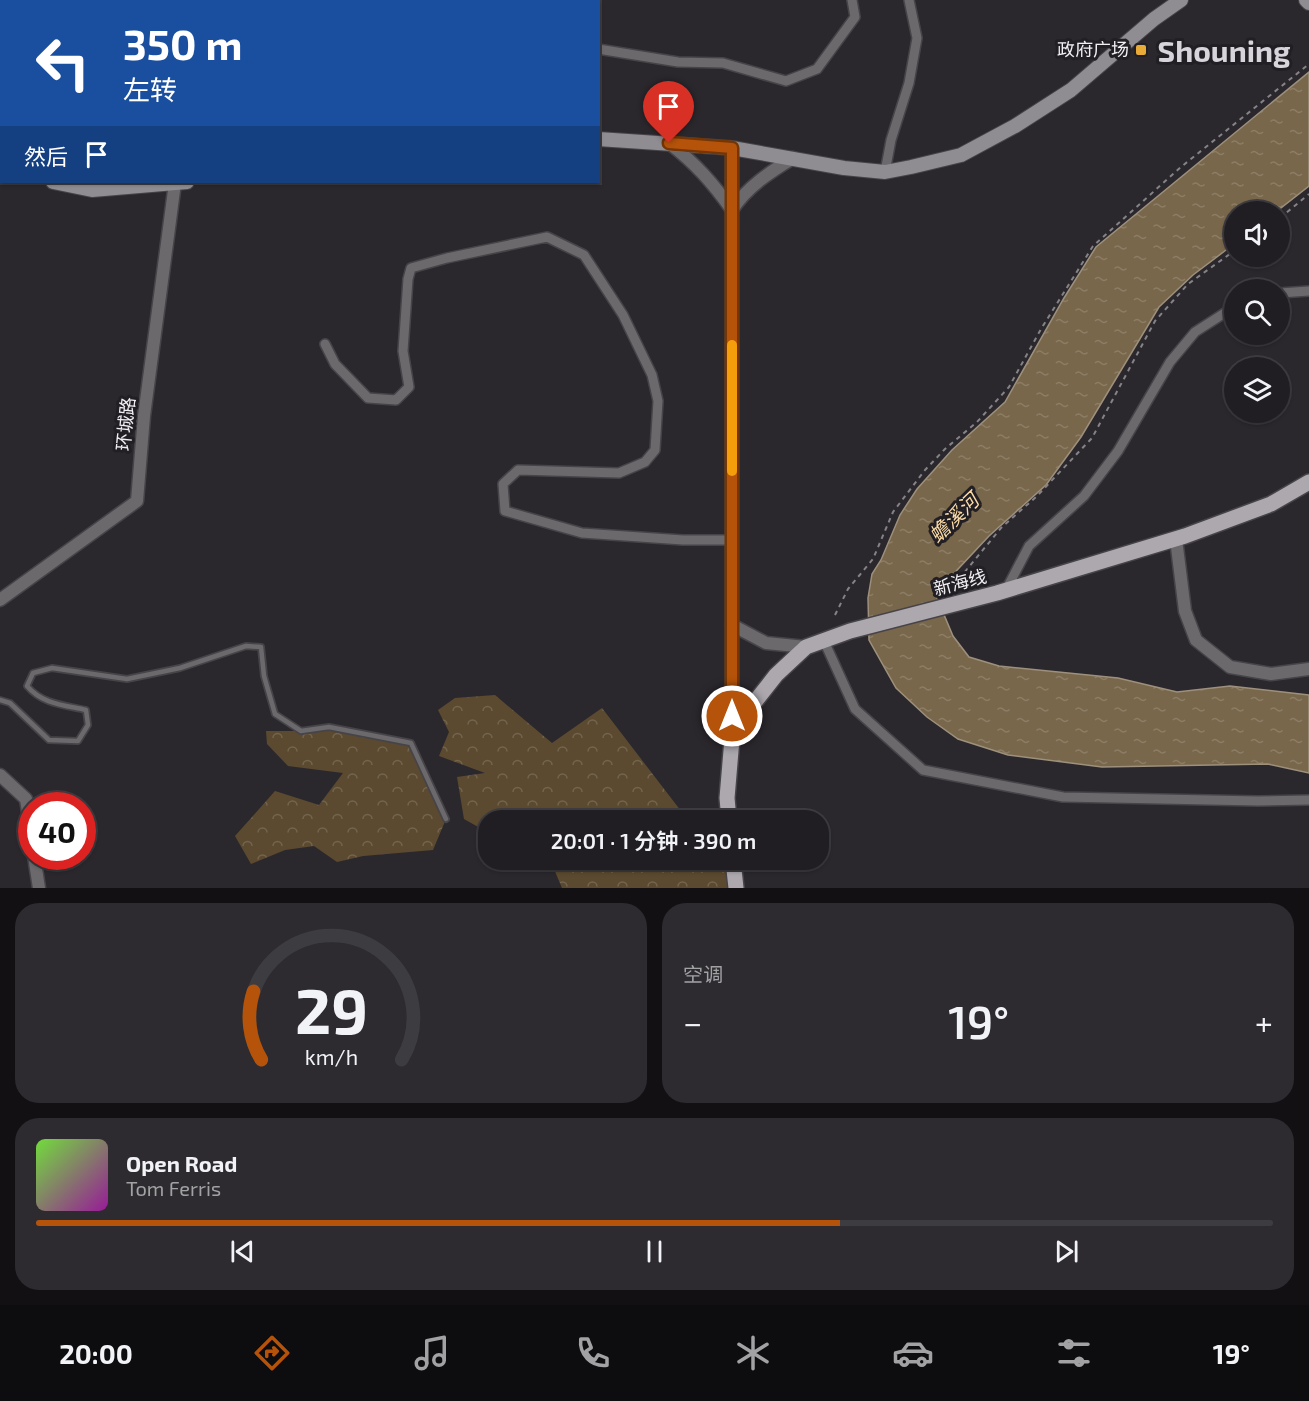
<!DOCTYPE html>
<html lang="zh">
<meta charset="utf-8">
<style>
body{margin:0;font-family:"Exo 2","Noto Sans SC",sans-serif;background:#2d2b2f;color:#f1f3f6;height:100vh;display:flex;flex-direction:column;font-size:22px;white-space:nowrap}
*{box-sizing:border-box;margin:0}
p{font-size:20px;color:#a2a2a5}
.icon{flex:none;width:33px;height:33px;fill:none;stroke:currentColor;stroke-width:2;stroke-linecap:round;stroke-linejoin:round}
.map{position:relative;height:888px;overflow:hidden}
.sheet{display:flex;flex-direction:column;gap:15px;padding:15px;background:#121013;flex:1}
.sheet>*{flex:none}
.hud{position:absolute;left:0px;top:0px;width:600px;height:183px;box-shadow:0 2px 4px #0004,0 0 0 2px #3d3c40;background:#1a4fa0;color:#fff;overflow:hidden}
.controls{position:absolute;left:1224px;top:201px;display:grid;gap:12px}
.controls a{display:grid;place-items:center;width:66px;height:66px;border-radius:50%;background:#201e22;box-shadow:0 2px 4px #0004,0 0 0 2px #3d3c40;font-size:30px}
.speed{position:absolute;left:18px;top:792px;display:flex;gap:12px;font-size:30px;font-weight:700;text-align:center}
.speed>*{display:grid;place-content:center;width:78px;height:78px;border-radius:50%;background:#201e22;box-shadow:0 2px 4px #0004,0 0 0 2px #3d3c40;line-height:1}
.speed .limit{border:9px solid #d22;background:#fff;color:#111}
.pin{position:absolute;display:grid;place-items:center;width:51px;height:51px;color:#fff;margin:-62px -26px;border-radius:50% 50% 50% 0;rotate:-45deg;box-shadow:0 0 6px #0007}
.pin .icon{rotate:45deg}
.me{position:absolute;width:66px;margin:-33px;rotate:0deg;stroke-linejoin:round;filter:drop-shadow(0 0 4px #0008)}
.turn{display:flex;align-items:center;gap:21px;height:126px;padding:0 24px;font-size:27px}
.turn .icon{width:78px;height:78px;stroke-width:2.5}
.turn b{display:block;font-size:42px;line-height:51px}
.then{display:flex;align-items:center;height:57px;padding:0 24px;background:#0003;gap:12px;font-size:22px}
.big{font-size:45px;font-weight:600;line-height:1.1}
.sheet .widget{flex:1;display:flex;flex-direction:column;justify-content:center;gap:9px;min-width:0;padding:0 21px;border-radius:24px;background:#2d2b2f}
.sheet .dial{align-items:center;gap:0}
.dial svg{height:156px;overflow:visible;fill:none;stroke:#3d3c40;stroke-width:7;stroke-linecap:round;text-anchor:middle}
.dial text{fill:#f1f3f6;stroke:none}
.song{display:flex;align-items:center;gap:18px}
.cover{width:72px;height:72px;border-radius:9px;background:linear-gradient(135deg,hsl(100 70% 55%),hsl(300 70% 35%))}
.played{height:6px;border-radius:3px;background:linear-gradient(90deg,#b45309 65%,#3d3c40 65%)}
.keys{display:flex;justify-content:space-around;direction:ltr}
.heat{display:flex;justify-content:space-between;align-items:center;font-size:33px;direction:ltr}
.sheet .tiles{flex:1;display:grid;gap:15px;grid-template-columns:1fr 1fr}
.widget:last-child{grid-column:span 2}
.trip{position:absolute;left:478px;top:810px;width:351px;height:60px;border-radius:24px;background:#201e22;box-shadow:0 2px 4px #0004,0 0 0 2px #3d3c40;font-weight:600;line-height:60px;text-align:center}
.tabs{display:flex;height:96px;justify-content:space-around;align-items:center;background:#0d0c0e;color:#a2a2a5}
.tabs .icon{width:42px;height:42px}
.tabs .on{color:#b45309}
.tabs b{font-size:27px;color:#f1f3f6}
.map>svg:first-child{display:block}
</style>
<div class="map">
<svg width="1309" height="888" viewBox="0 0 1309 888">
<defs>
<pattern id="forest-crowns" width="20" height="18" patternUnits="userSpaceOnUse" patternTransform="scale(1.5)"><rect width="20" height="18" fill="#5b4a2f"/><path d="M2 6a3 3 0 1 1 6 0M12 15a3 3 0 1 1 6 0" fill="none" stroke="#73644e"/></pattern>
<pattern id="water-ripples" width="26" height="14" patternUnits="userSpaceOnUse" patternTransform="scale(1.5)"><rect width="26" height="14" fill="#79674b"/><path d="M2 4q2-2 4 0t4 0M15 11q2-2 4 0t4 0" fill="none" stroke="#8c7d65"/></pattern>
</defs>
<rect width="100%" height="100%" fill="#2b282d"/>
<polygon fill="#5b4a2f" points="6,0 352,0 353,1 5,1"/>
<g fill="url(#forest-crowns)">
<polygon points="495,695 552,743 602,708 681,811 712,817 719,820 489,820 489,833 464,819 457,777 485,773 439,756 449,732 438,710 455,698"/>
<polygon points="329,727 411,743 446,819 433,850 363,856 337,862 314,846 285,850 251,864 235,836 275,791 319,805 343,773 288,766 267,744 266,731 301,731"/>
<polygon points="536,860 733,860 736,888 562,888 554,869"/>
</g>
<polygon fill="url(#water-ripples)" stroke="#9d907d" stroke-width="1.5" points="1309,72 1309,186 1277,211 1234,212 1234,244 1193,275 1159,307 1081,437 1046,485 989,536 945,583 937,598 953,636 969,657 999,666 1118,678 1177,692 1230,686 1309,695 1309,773 1268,764 1102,767 1008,755 958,739 927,717 896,688 869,640 868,598 872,574 881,560 900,515 917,489 952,450 1005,402 1064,298 1096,247"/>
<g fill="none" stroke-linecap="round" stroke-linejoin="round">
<g stroke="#474449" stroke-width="8">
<path id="service" d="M0,700L10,703L49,740L78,741L88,725L86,710C64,705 42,704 27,686L33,673L52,668L127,679L180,668L246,646L261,647L264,676L275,714L301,731L329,727L411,743L446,819"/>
</g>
<g stroke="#474449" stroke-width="12">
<g id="minor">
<polyline points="598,49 678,62 723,63 786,81 817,69 855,17 852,0"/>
<polyline points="885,172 891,140 909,83 917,38 909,0"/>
<polyline points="1280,293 1309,291"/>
<polyline points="325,344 335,364 368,398 396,400 409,387 403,351 408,279 411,268 447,258 547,237 584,255 623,315 652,375 658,401 655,450 645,462 619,473 518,470 503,484 505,511 582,533 683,540 732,540"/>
<polyline points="1006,590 1029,546 1084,496 1118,451 1170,362 1195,332 1234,307"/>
<polyline points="824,641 855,709 923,770 1063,797 1258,801 1309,800"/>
</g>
</g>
<g stroke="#474449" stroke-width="15">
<g id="tertiary">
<path d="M669,143C696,164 712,182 732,210C747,187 770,172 793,158"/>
<polyline points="732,148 732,739"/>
<polyline points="1176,539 1185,611 1196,640 1230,667 1271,674 1309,669"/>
<polyline points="0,600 137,501 144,416 175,183"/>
<polyline points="732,625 766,643 806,647"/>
<polyline points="0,775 26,799 32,837"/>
<polyline points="34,856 39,888"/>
</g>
</g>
<g stroke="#474449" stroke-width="16">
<g id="secondary">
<polyline points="1306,0 1309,3"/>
<polyline points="598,139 732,148 844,168 885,172 911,167 961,155 1015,126 1071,90 1154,19 1181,0"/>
<polyline points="0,146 2,148"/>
<polyline points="53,182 92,190 187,182"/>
</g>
</g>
<g stroke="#474449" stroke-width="18">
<g id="primary">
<polyline points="729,820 727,798 732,739 754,703 776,675 806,647 850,631 997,593 1185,536 1271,504 1309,482"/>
<polyline points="733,860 736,888"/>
</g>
</g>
<g stroke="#858387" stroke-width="2" stroke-dasharray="4.5 4.5" stroke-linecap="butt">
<polyline points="39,0 39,2"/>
<polyline points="99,0 105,2"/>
<polyline points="229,0 244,2"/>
<polyline points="308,0 308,2"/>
<polyline points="110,2 120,0"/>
<polyline points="1280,218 1309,194"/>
<polyline points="959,579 1001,528 1037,496 1092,438 1155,321 1188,284 1234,251"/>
<polyline points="835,615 848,589 873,559 893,512 925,470 945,449 977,422 1009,387 1041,329 1093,246 1181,167 1309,64"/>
</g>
<use href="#service" stroke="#6b696c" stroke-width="4.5"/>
<use href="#minor" stroke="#6b696c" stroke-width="9"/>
<use href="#tertiary" stroke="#6b696c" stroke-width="12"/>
<use href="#secondary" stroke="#8f8d91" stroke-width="14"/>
<use href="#primary" stroke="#aca8ae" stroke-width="15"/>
</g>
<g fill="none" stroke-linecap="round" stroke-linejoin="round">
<g stroke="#753606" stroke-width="15">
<polyline id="route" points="669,143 732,148 732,716"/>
</g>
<use href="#route" stroke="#b45309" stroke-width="10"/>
<polyline stroke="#f59e0b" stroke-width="10" points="732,345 732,471"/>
</g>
<rect fill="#e8ab37" stroke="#211f24" stroke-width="2" x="1135" y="44" width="12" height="12" rx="3"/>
<g text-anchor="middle" stroke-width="6" stroke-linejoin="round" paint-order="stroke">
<g font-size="18" fill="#f1eff2" stroke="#211f24" text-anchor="end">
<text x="1129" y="56">政府广场</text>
</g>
<g font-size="18" fill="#f1eff2" stroke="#211f24">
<text transform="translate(126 424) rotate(-84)" y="6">环城路</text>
<text transform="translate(960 583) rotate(-15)" y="6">新海线</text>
</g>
<g font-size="20" font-style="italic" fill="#fcdba6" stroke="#211f24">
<text transform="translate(954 518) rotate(-44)" y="7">蟾溪河</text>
</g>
<g font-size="30" font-weight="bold" fill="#d8d4db" stroke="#211f24">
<text x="1224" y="62">Shouning</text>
</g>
</g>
</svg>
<div class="controls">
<a><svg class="icon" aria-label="sound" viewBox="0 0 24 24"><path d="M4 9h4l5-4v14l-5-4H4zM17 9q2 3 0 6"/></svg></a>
<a><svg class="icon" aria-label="search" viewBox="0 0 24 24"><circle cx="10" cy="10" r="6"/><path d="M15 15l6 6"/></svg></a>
<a><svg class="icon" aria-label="layers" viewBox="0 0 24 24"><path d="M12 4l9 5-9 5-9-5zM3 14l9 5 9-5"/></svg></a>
</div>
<div class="speed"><div class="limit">40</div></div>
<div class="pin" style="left:669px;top:143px;background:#d93025"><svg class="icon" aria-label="arrive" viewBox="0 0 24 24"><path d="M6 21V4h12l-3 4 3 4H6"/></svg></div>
<svg class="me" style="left:732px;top:716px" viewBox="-20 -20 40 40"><circle r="17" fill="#b45309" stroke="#fff" stroke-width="3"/><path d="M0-11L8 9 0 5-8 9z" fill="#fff"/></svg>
<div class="trip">20:01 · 1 分钟 · 390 m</div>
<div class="hud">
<div class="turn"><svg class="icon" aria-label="left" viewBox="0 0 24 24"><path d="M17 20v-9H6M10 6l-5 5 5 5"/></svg><div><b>350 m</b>左转</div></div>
<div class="then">然后<svg class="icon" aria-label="arrive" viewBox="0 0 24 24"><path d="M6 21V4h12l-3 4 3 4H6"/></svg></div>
</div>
</div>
<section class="sheet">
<div class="tiles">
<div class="widget dial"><svg viewBox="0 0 100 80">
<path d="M14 69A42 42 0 1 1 86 69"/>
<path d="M14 69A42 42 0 0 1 10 34" stroke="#b45309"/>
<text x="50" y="56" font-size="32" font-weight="700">29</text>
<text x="50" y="72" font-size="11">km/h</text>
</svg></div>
<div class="widget"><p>空调</p>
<div class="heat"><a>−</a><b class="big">19°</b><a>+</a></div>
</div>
<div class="widget">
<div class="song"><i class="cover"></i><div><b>Open Road</b><p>Tom Ferris</p></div></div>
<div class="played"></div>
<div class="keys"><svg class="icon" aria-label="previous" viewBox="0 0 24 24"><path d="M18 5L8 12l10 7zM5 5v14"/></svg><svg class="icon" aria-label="pause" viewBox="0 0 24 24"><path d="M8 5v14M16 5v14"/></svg><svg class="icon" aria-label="next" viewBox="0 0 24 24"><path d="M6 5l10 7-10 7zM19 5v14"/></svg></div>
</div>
</div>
</section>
<nav class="tabs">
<b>20:00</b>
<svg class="icon on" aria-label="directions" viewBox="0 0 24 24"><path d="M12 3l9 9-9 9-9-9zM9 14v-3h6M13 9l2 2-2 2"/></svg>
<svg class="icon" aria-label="music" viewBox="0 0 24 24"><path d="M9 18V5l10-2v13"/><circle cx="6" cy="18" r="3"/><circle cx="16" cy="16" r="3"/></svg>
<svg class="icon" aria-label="phone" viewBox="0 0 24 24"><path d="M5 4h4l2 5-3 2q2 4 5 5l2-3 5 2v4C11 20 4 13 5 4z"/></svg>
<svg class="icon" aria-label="climate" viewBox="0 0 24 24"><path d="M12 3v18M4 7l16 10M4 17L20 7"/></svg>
<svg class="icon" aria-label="car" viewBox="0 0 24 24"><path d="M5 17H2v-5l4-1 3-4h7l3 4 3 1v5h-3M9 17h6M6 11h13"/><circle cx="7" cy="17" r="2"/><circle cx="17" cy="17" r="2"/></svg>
<svg class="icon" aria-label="filters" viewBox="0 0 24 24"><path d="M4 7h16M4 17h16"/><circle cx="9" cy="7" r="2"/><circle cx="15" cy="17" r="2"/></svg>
<b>19°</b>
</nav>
